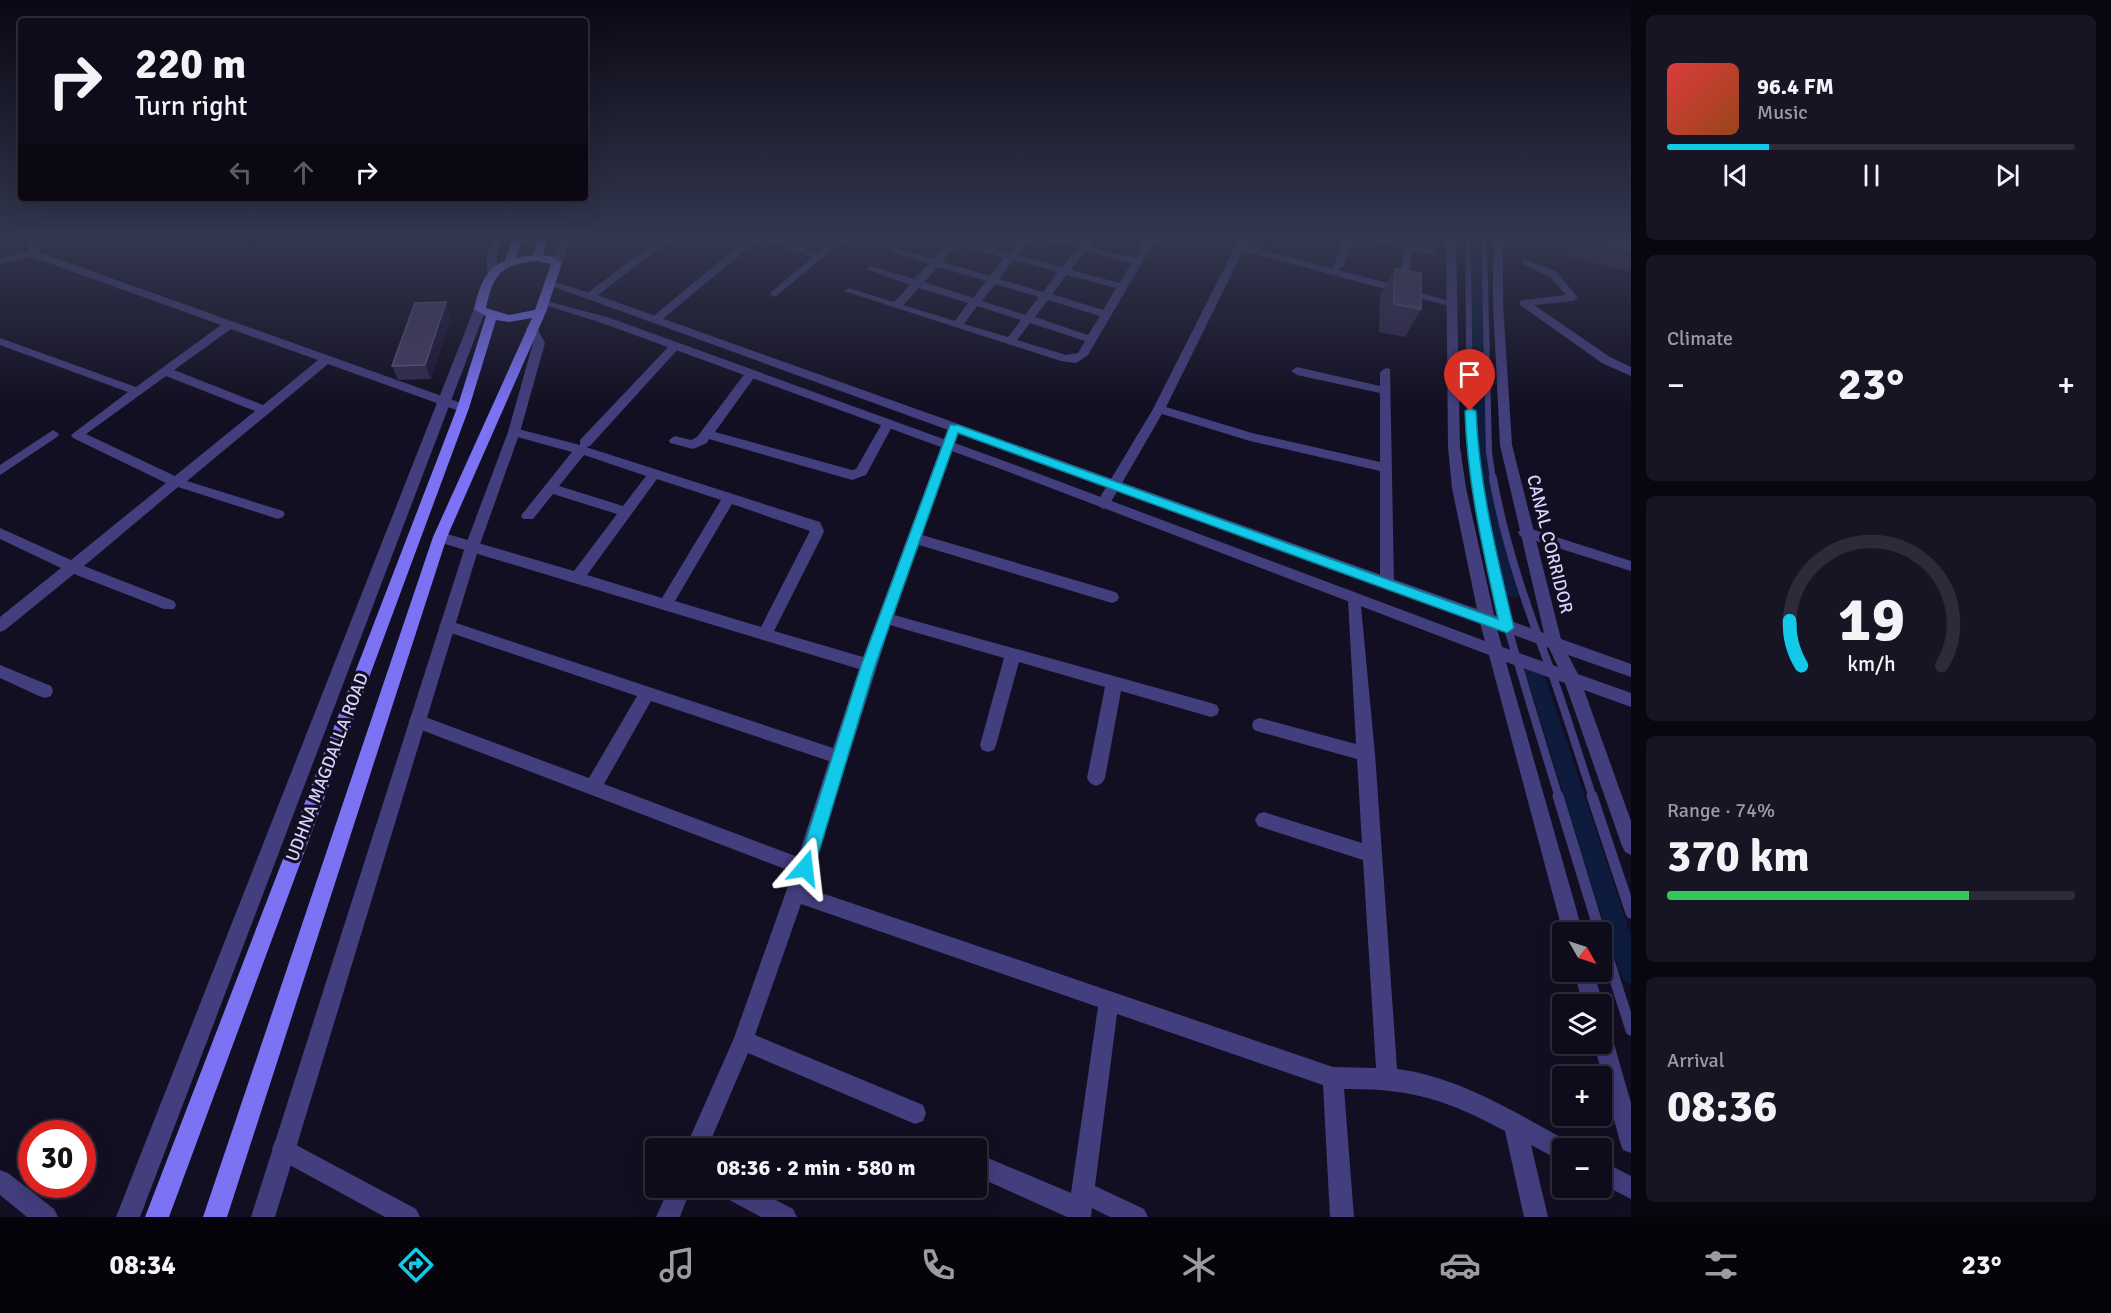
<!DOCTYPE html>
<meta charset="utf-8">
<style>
body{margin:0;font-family:Signika,sans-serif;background:#171423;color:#f1f3f6;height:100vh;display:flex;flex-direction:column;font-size:22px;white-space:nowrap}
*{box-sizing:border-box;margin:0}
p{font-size:20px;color:#9b9ba2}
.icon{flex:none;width:33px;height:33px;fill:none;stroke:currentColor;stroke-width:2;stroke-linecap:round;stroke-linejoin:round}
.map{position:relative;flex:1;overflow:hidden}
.drawer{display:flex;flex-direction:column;gap:15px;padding:15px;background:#08060e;width:480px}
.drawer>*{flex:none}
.hud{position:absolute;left:18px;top:18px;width:570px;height:183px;border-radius:6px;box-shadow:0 6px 24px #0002,0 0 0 2px #2e2b39;background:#0e0b1a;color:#f1f3f6;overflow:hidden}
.needle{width:39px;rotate:129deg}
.tools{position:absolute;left:1552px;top:922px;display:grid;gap:12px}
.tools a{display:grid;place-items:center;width:60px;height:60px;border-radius:6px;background:#0e0b1a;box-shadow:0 6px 24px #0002,0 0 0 2px #2e2b39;font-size:30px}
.speed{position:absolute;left:18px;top:1120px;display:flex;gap:12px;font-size:30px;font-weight:700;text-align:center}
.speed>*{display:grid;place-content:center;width:78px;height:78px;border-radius:50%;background:#0e0b1a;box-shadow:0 6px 24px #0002,0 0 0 2px #2e2b39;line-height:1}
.speed .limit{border:9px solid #d22;background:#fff;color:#111}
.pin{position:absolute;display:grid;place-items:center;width:51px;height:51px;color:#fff;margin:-62px -26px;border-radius:50% 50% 50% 0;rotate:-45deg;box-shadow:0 0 6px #0007}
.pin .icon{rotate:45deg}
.me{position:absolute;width:66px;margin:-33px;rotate:17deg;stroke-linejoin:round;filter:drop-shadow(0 0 4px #0008)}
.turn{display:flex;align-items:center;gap:21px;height:126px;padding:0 18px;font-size:27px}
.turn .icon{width:78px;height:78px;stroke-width:2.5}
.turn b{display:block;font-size:42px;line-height:51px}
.lanes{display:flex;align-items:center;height:57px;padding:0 18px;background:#0003;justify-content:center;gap:30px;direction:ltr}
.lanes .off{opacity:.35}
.big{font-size:45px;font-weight:700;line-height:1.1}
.drawer .card{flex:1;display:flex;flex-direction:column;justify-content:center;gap:9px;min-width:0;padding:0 21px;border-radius:9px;background:#171423}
.drawer .dial{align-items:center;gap:0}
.dial svg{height:156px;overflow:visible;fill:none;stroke:#2e2b39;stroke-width:7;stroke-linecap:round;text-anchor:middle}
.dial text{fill:#f1f3f6;stroke:none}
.song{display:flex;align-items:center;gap:18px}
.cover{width:72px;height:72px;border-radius:9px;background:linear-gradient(135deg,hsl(0 70% 55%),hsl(20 70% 35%))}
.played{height:6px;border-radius:3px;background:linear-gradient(90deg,#12c9e9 25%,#2e2b39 25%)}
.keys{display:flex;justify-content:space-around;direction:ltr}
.heat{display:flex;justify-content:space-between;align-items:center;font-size:33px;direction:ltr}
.charge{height:9px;border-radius:4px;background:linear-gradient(90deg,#34c759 74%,#2e2b39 0)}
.trip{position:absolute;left:645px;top:1138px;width:342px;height:60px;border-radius:6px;background:#0e0b1a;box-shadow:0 6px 24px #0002,0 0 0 2px #2e2b39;font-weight:700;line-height:60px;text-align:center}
.tab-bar{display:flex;height:96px;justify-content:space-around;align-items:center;background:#06040a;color:#9b9ba2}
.tab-bar .icon{width:42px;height:42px}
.tab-bar .selected{color:#12c9e9}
.tab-bar b{font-size:27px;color:#f1f3f6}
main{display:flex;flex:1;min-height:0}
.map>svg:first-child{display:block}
</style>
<main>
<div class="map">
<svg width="1631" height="1217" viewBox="0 0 1631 1217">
<rect width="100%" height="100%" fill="#130f22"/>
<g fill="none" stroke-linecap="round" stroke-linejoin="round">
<g fill="#0d1c3d" fill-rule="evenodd">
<polygon points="1468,237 1480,237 1487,447 1501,525 1521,591 1518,596 1512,598 1506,596 1503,591 1485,525 1471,447"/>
<polygon points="1534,663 1541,665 1543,671 1631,936 1631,984 1623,980 1619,972 1525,671 1527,665"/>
</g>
<g stroke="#433e7d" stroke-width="6">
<polyline points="1468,237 1470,434 1476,479"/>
<polyline points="1484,237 1489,452 1493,479"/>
</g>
<g stroke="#433e7d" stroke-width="8">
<path d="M1476,478C1491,587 1527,692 1559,798"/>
<path d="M1493,478C1505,545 1527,608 1551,671C1566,713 1579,756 1593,798"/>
</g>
<g stroke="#433e7d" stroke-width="11">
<polyline points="1558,796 1600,933"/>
<polyline points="1592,796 1631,913"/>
<polyline points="1602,939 1631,1030"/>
</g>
<g fill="#433e7d" fill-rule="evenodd">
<path d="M20,237H32L38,241V252L467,405L469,408L467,411H459L328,364L187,481L283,511L285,514L283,517L278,519L178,487L84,566L174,601L176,605L174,609H164L74,574L5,630L0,632V617L61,568L0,539V528L71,560L166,483L73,438L71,435L128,392L0,345V338L136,387L221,325L32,257L0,264V258L28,251L29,244ZM231,329L318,360L263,405L174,370ZM166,376L255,411L175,476L86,434Z"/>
<polygon points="662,237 674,237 594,298 586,298 586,294"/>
<polygon points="749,237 775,237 818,253 837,237 848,237 775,297 770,294 771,292 812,258 760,238 659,322 651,322 651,318"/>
<path d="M936,237H964L962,240L1009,252L1021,237H1031L1017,255L1062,267L1077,249L1040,237H1058L1081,243L1086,237H1096L1089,246L1134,258L1147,237H1157L1088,355L1076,363L1061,361L844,291L849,288L894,302L910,285L866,269L871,266L914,279L929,264L891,251L896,248L933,259L949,242ZM958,245L1004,258L990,276L942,262ZM1085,251L1131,263L1120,283L1071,270ZM1013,260L1058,272L1043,292L999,279ZM938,267L986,281L973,298L924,282ZM1067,275L1116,288L1103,310L1052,294ZM995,284L1039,297L1025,315L982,301ZM919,288L968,303L955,321L903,305ZM1048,300L1100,316L1088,335L1035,317ZM977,306L1021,320L1008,337L964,324ZM1030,323L1085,341L1078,353L1066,355L1017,340Z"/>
<polygon points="1240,237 1250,237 1246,245 1334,269 1333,267 1345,237 1355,237 1343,267 1338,270 1398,286 1404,249 1360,237 1379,237 1434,250 1434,254 1413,251 1407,284 1402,287 1458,304 1453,307 1243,251 1166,407 1252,433 1380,462 1380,393 1297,375 1291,371 1297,367 1380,386 1380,372 1386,368 1390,369 1394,584 1392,588 1382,588 1380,584 1380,471 1250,441 1162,414 1108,507 1103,509 1096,504 1153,409"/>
<polygon points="1526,259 1557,272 1578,298 1573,301 1534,305 1610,357 1631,367 1631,376 1602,363 1520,305 1520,301 1524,300 1566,295 1550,277 1522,264 1522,260"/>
<path d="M675,343L681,346L679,348L590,446L586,447L820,522L824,531L822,536L774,631L863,657L948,428L954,424L960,428L922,535L1112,591L1117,593L1119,597L1117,601L1112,603L919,545L894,615L1211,703L1217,705L1219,710L1217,715L1211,717L1121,691L1105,778L1102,783L1096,786L1090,783L1087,778L1105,687L1019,662L996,745L994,750L988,752L982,750L980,745L1004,658L890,625L807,888L1333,1067L1376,1068L1363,860L1264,828L1258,826L1255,820L1258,814L1264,812L1362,843L1357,759L1260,732L1254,730L1252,725L1254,720L1260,718L1356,744L1348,600L1350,596H1360L1375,754L1397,1069C1460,1077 1516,1113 1571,1143L1573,1149H1563V1162L1531,1145L1548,1217H1524L1505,1131C1448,1100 1410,1088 1344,1089L1354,1217H1330L1323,1085L1117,1014L1095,1186L1144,1209L1148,1217H1110L1092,1208L1091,1217H1067L976,1176V1153L1071,1193L1098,1007L801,904L755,1035L923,1105L926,1113L923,1121L915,1124L748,1053L707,1149H685L734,1038L793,872L411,726L409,721L411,716L417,714L589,778L637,696L442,630L439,626L442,622L447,620L833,748L859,669L435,541L433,537L440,532L574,571L617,514L553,494L533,519H523L521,516L523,513L572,452L510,435L508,432L514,428L580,445V440L671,344ZM584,455L646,476L623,506L559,486ZM657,479L721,500L662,598L587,575ZM732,504L810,531L761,627L675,601ZM651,701L829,761L798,857L604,784Z"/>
<polygon points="750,371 756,375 715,432 852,470 856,469 884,420 892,420 894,423 866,475 852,480 709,439 707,443 693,449 670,443 669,440 675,436 691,440 697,437 746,372"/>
<polygon points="53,430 59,434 57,437 0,475 0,465"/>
<polygon points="1525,527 1631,561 1631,571 1520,536 1518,532"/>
<polygon points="0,665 51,686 53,691 51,696 45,698 39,696 0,678"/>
<polygon points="938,1136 950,1141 953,1149 928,1149 930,1139"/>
<polygon points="283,1138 416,1209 420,1217 385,1217 275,1157 272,1149 275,1141"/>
<polygon points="1602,1161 1631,1176 1631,1199 1602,1184"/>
<polygon points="0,1170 8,1173 54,1209 58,1217 27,1217 0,1195"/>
<polygon points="669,1188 691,1188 680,1217 656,1217"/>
<polygon points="719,1188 753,1188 793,1209 797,1217 761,1217 722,1196"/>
</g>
<g fill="#433e7d" fill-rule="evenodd">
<polygon points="493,237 503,237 497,255 497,273 492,276 487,273 487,255"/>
<polygon points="561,237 571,237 562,263 557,266 552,263"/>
<path d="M1446,237H1456L1460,447L1466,488L1494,615L1544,633L1500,445L1493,304V237H1503V304L1512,445L1561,639L1631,664V677L1568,655L1578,674L1631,693V707L1584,690L1631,821V855L1625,852L1622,846L1565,683L1506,662L1583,933H1563L1489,655L1009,472L602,323L538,303L543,300L610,318L1018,466L1485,641L1480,623L546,284L551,281L594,294L1477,609L1452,488L1448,447ZM1497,629L1549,648L1558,667L1502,647Z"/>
<polygon points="480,306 486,309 140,1217 116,1217 474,309"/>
<polygon points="532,325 536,326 545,343 520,432 479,547 275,1217 251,1217 465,547 508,432 533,343 526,328"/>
<polygon points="1574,972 1594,972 1603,1005 1602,1008 1602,1005 1583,1005"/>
<polygon points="1602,1027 1609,1030 1612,1037 1631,1103 1631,1153 1623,1150 1620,1142 1594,1044 1602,1044"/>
</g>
<path fill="#7b72f4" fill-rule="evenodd" d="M513,237H523L516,258L533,255L538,237H548L543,255L554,257L562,263L546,312L447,537L227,1217H203L433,537L532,318L509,322L496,320L469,408L169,1217H145L457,408L486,316L474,309C479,289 484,268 505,261ZM537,261L551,264L535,310L509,315L486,308C494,272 501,265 537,261Z"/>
</g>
<g fill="#332a4e">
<polygon points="1567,237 1631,237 1631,272 1567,256"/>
<polygon points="1395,268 1421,309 1405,337 1379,332 1380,295"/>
<polygon points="446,302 451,316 431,379 398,380 392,366"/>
</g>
<polygon fill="#1e1735" points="446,302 451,316 431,379 425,365"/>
<g fill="#453c61" stroke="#5c5479" stroke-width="1.5">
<polygon points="1579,237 1631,237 1631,250"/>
<polygon points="1395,268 1421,273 1421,309 1394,304"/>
<polygon points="446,302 425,365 392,366 415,303"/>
</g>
<linearGradient id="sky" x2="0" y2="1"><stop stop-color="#0a0813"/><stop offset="0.58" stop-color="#33374f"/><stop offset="1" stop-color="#33374f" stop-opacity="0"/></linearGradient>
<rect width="1631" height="408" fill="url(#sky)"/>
<path fill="#12c9e9" stroke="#0c8397" stroke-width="1.5" d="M1470,408L1476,411C1479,486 1497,556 1514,628L1507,633L958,433L875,666L814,868L811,874L805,876L799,874L797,868L861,666L950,425H958L1498,619C1483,550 1467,482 1465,411Z"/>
<g text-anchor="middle" stroke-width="6" stroke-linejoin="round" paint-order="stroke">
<g font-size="18" fill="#dad3fc" stroke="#130f22">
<text transform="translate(1550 544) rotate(76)" y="6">CANAL CORRIDOR</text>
<text transform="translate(327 767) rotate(-69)" y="6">UDHNA MAGDALLA ROAD</text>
</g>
</g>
</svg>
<div class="tools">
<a><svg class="needle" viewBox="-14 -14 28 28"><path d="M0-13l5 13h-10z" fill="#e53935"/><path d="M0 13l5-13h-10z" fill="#9b9ba2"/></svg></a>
<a><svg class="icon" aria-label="layers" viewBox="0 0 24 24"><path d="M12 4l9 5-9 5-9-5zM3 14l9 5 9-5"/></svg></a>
<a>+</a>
<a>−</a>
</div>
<div class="speed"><div class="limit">30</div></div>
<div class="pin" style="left:1470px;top:411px;background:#d93025"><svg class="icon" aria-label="arrive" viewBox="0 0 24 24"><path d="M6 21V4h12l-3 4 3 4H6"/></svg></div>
<svg class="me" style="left:805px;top:868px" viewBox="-20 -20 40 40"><path d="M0-17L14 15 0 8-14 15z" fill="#12c9e9" stroke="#fff" stroke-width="4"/></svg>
<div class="trip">08:36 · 2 min · 580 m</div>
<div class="hud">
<div class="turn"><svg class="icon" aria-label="right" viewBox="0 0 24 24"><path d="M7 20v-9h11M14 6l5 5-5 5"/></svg><div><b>220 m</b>Turn right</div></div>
<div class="lanes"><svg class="icon off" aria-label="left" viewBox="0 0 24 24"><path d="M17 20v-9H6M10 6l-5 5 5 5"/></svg><svg class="icon off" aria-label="ahead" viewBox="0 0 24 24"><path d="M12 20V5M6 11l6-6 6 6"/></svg><svg class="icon" aria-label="right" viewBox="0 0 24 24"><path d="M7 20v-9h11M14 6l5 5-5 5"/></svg></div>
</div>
</div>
<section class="drawer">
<div class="card">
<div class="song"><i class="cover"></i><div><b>96.4 FM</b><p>Music</p></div></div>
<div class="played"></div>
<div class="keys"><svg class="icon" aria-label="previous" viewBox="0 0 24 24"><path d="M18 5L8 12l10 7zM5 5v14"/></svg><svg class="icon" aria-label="pause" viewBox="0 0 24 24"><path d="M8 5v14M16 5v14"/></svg><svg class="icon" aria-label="next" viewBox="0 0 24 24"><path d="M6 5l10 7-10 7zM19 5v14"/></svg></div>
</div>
<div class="card"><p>Climate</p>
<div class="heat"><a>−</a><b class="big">23°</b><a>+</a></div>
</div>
<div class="card dial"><svg viewBox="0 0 100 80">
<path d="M14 69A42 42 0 1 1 86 69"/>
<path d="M14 69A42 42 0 0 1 8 46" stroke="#12c9e9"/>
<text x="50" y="56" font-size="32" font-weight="700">19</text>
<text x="50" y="72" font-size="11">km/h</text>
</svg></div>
<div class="card"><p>Range · 74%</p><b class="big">370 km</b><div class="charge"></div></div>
<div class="card"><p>Arrival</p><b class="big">08:36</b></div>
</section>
</main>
<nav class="tab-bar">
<b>08:34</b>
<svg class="icon selected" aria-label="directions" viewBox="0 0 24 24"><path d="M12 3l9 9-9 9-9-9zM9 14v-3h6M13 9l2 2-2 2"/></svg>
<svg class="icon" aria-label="music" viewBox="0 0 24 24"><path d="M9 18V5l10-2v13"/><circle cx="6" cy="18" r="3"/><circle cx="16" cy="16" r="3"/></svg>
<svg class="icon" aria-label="phone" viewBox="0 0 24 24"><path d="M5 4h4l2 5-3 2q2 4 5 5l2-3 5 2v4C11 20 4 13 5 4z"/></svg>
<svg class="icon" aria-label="climate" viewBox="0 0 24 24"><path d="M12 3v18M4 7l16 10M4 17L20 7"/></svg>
<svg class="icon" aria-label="car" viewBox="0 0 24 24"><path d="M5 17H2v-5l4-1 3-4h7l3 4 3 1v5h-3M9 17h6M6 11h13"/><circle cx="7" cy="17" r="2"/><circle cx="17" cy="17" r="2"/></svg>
<svg class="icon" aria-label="filters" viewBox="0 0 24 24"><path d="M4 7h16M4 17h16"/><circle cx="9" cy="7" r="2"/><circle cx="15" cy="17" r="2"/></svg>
<b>23°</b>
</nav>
